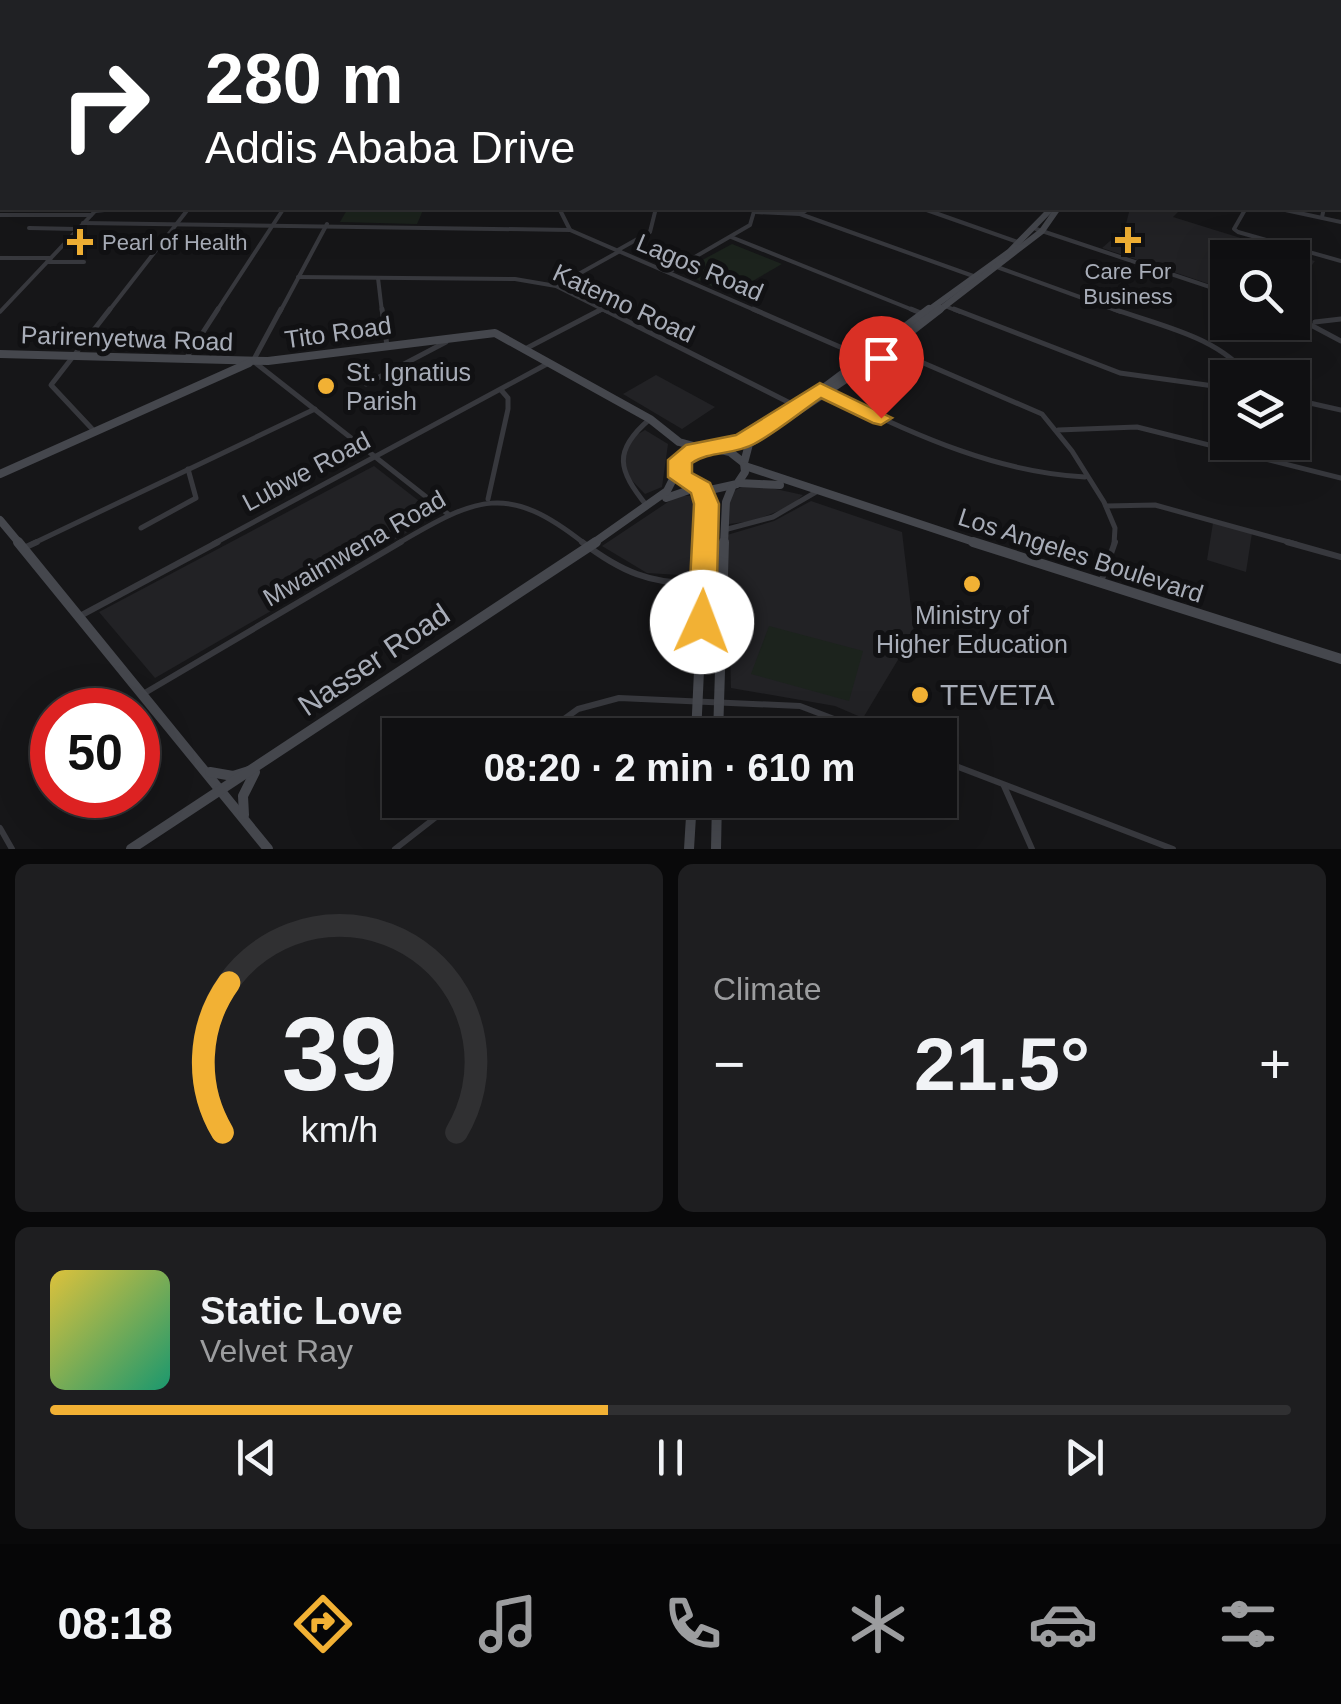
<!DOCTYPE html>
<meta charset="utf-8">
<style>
body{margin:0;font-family:Arial,sans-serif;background:#1e1e20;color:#f1f3f6;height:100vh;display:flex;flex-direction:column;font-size:38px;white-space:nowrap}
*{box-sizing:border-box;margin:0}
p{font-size:32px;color:#9c9d9f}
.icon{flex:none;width:55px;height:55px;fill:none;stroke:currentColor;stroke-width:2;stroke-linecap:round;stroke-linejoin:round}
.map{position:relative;height:849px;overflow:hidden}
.details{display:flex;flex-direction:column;gap:15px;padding:15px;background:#09090a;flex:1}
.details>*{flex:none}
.guide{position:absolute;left:0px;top:0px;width:1342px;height:210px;box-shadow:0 10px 40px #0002,0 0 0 2px #303032;background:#202124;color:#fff;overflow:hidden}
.tools{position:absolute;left:1210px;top:240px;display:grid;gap:20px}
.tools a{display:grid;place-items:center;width:100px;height:100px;border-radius:0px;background:#101012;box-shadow:0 10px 40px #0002,0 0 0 2px #303032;font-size:50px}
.speed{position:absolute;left:30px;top:688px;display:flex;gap:20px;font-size:50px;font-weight:700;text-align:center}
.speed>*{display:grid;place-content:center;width:130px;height:130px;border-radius:50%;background:#101012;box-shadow:0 10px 40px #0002,0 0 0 2px #303032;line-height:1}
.speed .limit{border:15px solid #d22;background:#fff;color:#111}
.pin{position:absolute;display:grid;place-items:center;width:85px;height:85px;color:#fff;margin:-102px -42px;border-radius:50% 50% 50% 0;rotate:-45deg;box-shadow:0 0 10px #0007}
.pin .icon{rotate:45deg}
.me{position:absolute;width:110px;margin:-55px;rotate:2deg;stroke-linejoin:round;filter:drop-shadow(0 0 8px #0008)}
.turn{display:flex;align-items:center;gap:35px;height:210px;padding:0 40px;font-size:45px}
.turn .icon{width:130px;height:130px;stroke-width:2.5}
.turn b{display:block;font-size:70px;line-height:85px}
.big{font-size:75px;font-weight:700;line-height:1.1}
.details .widget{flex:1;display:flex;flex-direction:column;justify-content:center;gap:15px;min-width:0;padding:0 35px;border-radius:15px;background:#1e1e20}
.details .dial{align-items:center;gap:0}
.dial svg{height:260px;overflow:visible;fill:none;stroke:#303032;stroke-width:7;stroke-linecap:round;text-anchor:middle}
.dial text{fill:#f1f3f6;stroke:none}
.song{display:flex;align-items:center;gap:30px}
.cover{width:120px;height:120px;border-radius:15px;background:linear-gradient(135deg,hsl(50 70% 55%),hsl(160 70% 35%))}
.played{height:10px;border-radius:5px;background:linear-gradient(90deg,#f2b134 45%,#303032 45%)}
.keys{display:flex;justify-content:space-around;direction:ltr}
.heat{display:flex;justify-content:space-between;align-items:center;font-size:55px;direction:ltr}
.details .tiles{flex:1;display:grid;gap:15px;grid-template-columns:1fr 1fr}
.widget:last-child{grid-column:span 2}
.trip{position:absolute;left:382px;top:718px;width:575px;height:100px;border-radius:0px;background:#101012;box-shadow:0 10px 40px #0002,0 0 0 2px #303032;font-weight:700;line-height:100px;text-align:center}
.tab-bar{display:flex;height:160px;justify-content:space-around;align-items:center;background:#060607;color:#9c9d9f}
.tab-bar .icon{width:70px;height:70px}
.tab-bar .current{color:#f2b134}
.tab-bar b{font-size:45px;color:#f1f3f6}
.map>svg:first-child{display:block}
</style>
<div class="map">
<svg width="1341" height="849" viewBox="0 0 1341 849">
<rect width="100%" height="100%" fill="#161618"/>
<g fill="#222225">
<polygon points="1130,208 1178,212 1173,217 1315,261 1293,291 1292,258 1228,258 1227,290 1102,248 1125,228"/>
<polygon points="656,375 715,407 682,429 623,394"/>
<polygon points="645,430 668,444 662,487 645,494 623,471 628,440"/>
<polygon points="374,466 437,515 155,678 99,612"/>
<polygon points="749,483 803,495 791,506 753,521 729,524 730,493"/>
<polygon points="677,496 690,496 701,503 696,576 647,573 602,546"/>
<polygon points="811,501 902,532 914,633 863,718 835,706 731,688 727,535 774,521"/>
<polygon points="1213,523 1252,533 1246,572 1207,560"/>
</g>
<g fill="#1c231d">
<polygon points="348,208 424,208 417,224 340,222"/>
<polygon points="732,244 782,264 730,294 680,272"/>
<polygon points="769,626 863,651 849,701 751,674"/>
</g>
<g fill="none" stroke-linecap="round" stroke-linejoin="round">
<g stroke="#2c353c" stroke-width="2.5">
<polyline points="141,0 148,2"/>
<polyline points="39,1 43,0"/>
</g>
<g stroke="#37383d" stroke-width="2.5">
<polyline points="855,0 862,2"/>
<polyline points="898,0 903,2"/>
<polyline points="944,0 951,2"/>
<polyline points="1125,0 1133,2"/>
<polyline points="207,1 214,0"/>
<polyline points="430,2 479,2"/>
<polyline points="870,2 882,0"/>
<polyline points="971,2 983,0"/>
<polyline points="1172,2 1183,0"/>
<polyline points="0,3 21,0"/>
</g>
<g stroke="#37383d" stroke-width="4">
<polyline points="559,208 570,230"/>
<polyline points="921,208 1018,242"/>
<polyline points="1246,208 1234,229 1238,232 1341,261"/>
<polyline points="1276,208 1341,222"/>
<polyline points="95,211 124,208"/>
<polyline points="755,212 800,214 976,277"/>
<polyline points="800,214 810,208"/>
<polyline points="0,215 91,215"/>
<polyline points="1322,217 1324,208"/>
<polyline points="83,223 570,230 759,312"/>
<polyline points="29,228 76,229"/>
<polyline points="1036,229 1228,293"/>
<polyline points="731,237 918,312"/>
<polyline points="618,250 650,232 656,208"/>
<polyline points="0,258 51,258"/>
<polyline points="47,262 84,262"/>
<polyline points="997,267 1121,312"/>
<polyline points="669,272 750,225 755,208"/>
<polyline points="298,277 515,279 556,286 608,312"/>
<polyline points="378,278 382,312"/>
<polyline points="557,286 620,251"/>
<polyline points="945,306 960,312"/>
<polyline points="0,312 98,208"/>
<polyline points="108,312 189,208"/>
<polyline points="216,312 284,208"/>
<polyline points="280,312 327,224"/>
<polyline points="597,312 603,309"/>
</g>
<g stroke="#37383d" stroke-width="5">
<polyline points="281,309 253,361 448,514"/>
<polyline points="382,309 387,346"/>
<polyline points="603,309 796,406"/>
<polyline points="753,309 863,357"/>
<polyline points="911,309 923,314"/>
<polyline points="954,309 1120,373 1228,388"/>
<path d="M1114,309C1161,326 1220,337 1250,378"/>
<polyline points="1292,315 1341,341"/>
<polyline points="1315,322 1341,319"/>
<polyline points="527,348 602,309"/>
<polyline points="891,349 1042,414 1072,451 1104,502 1115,528 1114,544"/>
<polyline points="185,360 218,309"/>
<polyline points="366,384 446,342"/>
<path d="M827,393C911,432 991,472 1085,477"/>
<polyline points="1292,399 1341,410"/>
<polyline points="1058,430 1137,427 1341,478"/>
<polyline points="95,432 51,385 110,309"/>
<polyline points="488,499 508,409 508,398 501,390"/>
<path d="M647,506C618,470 612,451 650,419"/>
<polyline points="1106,506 1155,505 1296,544"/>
<polyline points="141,528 196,498 188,469"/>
<polyline points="724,530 773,517 816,492"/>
<polyline points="32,544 315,409"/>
<polyline points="213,544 547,364"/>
<path d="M397,544C477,497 507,482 585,544"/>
</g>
<g stroke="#37383d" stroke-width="6">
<path d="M582,542C620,571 651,585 700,583"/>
<polyline points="1287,542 1341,557"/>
<polyline points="26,547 37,542"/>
<polyline points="1101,582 1115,542"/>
<polyline points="80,616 218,542"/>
<polyline points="143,694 401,542"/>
<polyline points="542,735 578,709 619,698 800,706 876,735"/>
<polyline points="940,760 1173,849"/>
<polyline points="1004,786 1032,849"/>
<polyline points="0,828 12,849"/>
<polyline points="395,849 458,800"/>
</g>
<g stroke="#45474d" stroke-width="4">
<polyline points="1062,0 1069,2"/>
<polyline points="275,2 283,0"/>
</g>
<g stroke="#45474d" stroke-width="6">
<polyline points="926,312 1009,252 1052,208"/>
<polyline points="937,312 1042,231 1058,208"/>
</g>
<g stroke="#45474d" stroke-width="8">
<polyline points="0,354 268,361 495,333 650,419 679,442 701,448"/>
<polygon points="711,448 730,452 744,463 745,472 737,484 710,490 686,481 678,465 688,453"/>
<polyline points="720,448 797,408 929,309"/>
<polyline points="744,463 749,444 873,361 940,309"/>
<polyline points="745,466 980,544"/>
<polyline points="0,474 249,363"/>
<polyline points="739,483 780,485"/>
<polyline points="701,489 707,508 705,544"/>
<polyline points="666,498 695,488"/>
<polyline points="0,520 20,544"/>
<polyline points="592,544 667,491 678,469"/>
<polyline points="724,544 726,502 732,487"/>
</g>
<g stroke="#45474d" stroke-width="10">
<polyline points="18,542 268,849"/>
<polyline points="973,542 1341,659"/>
<polyline points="696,735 705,542"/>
<polyline points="718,735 724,542"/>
<polyline points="210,772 233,776 249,771"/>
<polyline points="244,815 243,796 255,772"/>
<polyline points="131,849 596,542"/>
<polyline points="689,849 692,800"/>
<polyline points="716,849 717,800"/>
</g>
<polyline stroke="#53555c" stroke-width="5" points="1183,2 1194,0"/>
</g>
<path fill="#f2b134" stroke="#9d7322" stroke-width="2.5" d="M820,383L892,418L881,425L873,423L821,398C799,413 777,432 754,444C734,455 709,451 692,463V473L710,483L719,504L716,622L712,630L702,633L692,630L688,622L694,504L691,493L668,477V460L686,445L736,435Z"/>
<g fill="#f2b134" stroke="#111113" stroke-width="4">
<path d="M1123 225h10v10h10v10h-10v10h-10v-10h-10v-10h10z"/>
<path d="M75 227h10v10h10v10h-10v10h-10v-10h-10v-10h10z"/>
<circle cx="326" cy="386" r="10"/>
<circle cx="972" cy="584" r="10"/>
<circle cx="920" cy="695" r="10"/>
</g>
<g text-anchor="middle" stroke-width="10" stroke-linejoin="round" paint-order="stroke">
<g font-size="22" fill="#a8adb8" stroke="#111113" text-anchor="start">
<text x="102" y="250">Pearl of Health</text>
<text x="1128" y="279" text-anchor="middle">Care For<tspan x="1128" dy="25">Business</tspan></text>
</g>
<g font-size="25" fill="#a8adb8" stroke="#111113">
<text transform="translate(700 267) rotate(23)" y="9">Lagos Road</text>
<text transform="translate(624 303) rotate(25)" y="9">Katemo Road</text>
<text transform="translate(338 332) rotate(-8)" y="9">Tito Road</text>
<text transform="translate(127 338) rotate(2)" y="9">Parirenyetwa Road</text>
<text transform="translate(306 471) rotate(-28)" y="9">Lubwe Road</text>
<text transform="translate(354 548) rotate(-30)" y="9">Mwaimwena Road</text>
<text transform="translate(1081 555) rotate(18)" y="9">Los Angeles Boulevard</text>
</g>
<g font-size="25" fill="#a8adb8" stroke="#111113" text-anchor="start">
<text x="346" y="381">St. Ignatius<tspan x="346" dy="29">Parish</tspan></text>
<text x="972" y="624" text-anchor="middle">Ministry of<tspan x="972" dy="29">Higher Education</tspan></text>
</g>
<g font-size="30" fill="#a8adb8" stroke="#111113">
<text transform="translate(374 660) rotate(-34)" y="10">Nasser Road</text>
</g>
<g font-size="30" fill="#a8adb8" stroke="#111113" text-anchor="start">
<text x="940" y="705">TEVETA</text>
</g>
</g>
</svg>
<div class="tools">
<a><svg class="icon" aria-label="search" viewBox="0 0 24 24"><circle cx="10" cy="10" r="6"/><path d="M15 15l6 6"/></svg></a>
<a><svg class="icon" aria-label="layers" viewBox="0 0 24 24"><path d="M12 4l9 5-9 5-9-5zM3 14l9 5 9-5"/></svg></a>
</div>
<div class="speed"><div class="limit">50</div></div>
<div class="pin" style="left:881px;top:418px;background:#d93025"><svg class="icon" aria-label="arrive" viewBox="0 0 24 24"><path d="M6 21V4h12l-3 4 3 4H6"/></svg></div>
<svg class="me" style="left:702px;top:622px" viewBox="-20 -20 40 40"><circle r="19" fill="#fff"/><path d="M0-13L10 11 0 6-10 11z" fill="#f2b134"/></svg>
<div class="trip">08:20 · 2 min · 610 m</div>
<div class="guide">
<div class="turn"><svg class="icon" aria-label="right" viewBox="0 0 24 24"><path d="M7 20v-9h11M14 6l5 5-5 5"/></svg><div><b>280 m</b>Addis Ababa Drive</div></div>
</div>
</div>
<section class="details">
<div class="tiles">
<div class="widget dial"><svg viewBox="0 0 100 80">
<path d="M14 69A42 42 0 1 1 86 69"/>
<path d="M14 69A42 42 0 0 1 16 23" stroke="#f2b134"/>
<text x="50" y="56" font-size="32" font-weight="700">39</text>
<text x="50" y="72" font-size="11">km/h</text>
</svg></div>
<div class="widget"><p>Climate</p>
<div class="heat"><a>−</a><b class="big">21.5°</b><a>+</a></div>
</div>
<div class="widget">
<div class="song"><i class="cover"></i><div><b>Static Love</b><p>Velvet Ray</p></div></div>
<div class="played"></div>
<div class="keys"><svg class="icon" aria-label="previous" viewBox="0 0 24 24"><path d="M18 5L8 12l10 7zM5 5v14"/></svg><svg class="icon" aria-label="pause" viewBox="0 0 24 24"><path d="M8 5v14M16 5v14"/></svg><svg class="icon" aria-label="next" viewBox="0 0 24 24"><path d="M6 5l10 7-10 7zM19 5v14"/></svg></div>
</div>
</div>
</section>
<nav class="tab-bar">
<b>08:18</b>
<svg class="icon current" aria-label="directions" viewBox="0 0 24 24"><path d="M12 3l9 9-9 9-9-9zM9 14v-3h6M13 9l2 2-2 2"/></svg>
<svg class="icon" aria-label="music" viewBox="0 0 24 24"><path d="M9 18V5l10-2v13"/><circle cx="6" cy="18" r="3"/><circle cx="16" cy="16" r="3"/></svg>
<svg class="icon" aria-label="phone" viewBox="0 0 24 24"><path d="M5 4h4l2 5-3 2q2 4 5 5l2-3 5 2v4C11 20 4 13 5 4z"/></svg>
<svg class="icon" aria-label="climate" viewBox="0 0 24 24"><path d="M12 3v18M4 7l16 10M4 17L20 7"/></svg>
<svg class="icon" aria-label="car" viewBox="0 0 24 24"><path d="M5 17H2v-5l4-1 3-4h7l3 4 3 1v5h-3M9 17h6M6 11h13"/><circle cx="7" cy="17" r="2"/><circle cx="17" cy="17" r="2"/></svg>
<svg class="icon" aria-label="filters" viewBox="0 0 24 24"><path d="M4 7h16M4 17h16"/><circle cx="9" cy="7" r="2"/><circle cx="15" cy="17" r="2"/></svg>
</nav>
